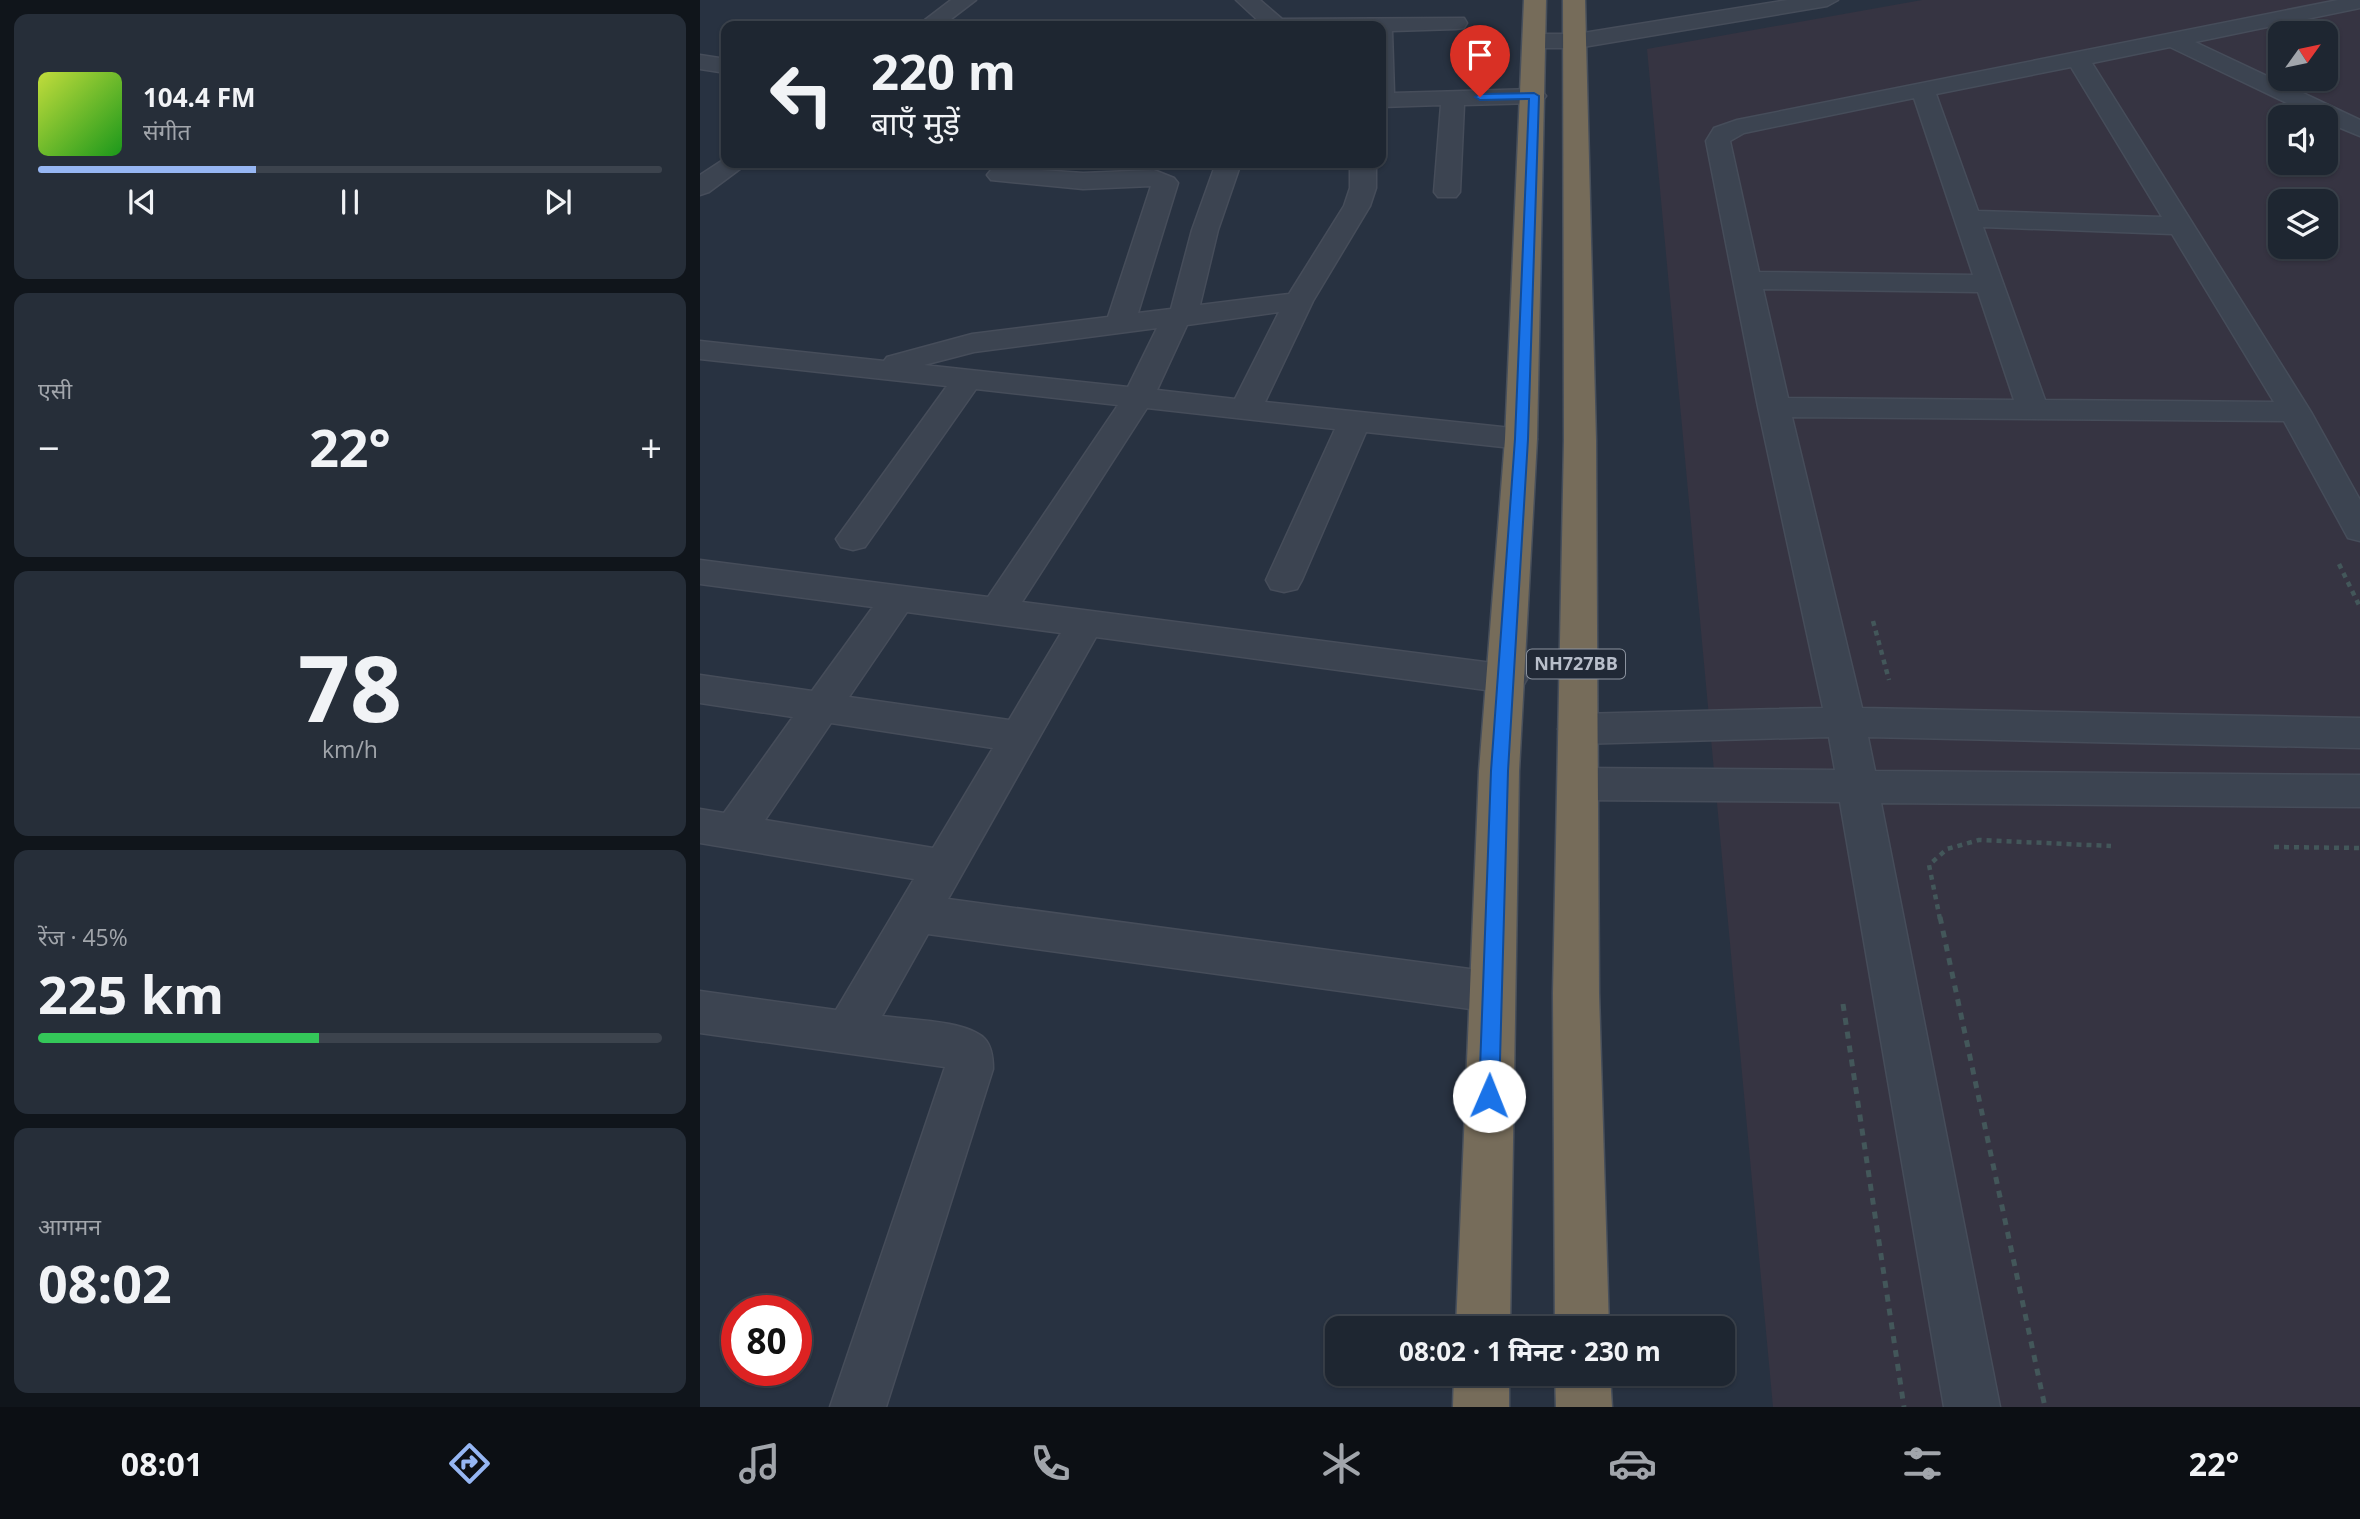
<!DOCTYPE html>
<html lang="hi">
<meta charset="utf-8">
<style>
body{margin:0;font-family:"Open Sans","Noto Sans Devanagari",sans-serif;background:#262e39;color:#f1f3f6;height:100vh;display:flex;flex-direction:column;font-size:26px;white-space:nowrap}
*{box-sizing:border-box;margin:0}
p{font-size:23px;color:#a1a5ab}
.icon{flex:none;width:38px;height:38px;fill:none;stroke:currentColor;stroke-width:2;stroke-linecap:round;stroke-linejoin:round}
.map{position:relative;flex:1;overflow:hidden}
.details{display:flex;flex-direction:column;gap:14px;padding:14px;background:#10151b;width:700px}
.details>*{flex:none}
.banner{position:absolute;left:21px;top:21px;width:665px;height:147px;border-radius:14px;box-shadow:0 2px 5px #0004,0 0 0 2px #3c434d;background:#1e2631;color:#f1f3f6;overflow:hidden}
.needle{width:46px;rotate:57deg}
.tools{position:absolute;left:1568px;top:21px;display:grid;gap:14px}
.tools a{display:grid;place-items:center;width:70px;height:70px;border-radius:14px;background:#1e2631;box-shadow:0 2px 5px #0004,0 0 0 2px #3c434d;font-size:35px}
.speed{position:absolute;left:21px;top:1295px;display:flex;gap:14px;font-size:35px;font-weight:700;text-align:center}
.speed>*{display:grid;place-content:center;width:91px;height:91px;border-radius:50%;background:#1e2631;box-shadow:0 2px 5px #0004,0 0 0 2px #3c434d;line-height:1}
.speed .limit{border:10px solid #d22;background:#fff;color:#111}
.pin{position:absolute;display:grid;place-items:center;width:60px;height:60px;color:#fff;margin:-72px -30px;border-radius:50% 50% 50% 0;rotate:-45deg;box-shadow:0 0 7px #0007}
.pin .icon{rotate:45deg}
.me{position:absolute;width:77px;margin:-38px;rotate:1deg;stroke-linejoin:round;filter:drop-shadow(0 0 5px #0008)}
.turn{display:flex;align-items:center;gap:24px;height:147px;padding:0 35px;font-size:32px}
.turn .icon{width:91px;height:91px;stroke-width:2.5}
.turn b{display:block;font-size:49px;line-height:60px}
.big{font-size:52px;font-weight:700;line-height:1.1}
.details .card{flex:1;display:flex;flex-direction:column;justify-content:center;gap:10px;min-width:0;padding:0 24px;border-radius:14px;background:#262e39}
.details .dial{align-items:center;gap:0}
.dial b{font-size:91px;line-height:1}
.song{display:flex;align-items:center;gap:21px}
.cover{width:84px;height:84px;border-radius:10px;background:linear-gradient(135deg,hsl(70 70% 55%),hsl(120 70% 35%))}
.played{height:7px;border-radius:4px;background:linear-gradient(90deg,#96b6f3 35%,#3c434d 35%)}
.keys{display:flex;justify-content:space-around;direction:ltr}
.heat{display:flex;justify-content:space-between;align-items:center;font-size:38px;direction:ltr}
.charge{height:10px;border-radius:5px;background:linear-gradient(90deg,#34c759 45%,#3c434d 0)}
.trip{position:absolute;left:625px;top:1316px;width:410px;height:70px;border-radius:14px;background:#1e2631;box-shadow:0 2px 5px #0004,0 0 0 2px #3c434d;font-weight:700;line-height:70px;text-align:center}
.dock{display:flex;height:112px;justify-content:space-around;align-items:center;background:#0c0f14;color:#a1a5ab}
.dock .icon{width:49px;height:49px}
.dock .current{color:#96b6f3}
.dock b{font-size:32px;color:#f1f3f6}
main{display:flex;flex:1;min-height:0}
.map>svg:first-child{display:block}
</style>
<main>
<section class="details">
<div class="card">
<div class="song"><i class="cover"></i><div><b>104.4 FM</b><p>संगीत</p></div></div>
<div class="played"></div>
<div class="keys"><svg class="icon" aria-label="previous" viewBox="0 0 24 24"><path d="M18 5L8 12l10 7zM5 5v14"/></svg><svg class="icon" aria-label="pause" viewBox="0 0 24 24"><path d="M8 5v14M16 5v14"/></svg><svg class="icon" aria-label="next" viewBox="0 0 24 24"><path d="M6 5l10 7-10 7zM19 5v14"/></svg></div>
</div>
<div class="card"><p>एसी</p>
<div class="heat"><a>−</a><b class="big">22°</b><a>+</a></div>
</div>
<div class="card dial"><b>78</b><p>km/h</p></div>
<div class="card"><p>रेंज · 45%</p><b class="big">225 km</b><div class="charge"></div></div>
<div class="card"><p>आगमन</p><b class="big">08:02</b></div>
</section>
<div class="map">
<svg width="1660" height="1407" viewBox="0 0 1660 1407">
<rect width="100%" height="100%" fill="#283241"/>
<path fill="#363442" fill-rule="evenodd" d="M1222,0H1660V1407H1073L947,49ZM1580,33H1626V79H1580ZM1580,117H1626V163H1580ZM1580,201H1626V247H1580Z"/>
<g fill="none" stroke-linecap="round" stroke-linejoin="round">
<g stroke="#464d5a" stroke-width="3">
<g id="minor">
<polygon points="251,0 276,0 242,26 217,26"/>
<polygon points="536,0 560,0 582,19 764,18 767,23 764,28 756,29 692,31 694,93 834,89 842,91 846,96 842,101 834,103 764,105 760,192 756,197 738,197 734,192 741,105 681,107 681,26 564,26"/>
<polygon points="1088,0 1138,0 1127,6 877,48 835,48 824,41 835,34 877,34"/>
<path d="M1638,0H1660V8L1495,42L1660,120V136L1626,122V117H1616L1470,47L1392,63L1611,412L1660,500V541L1648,538L1584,421L1092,417L1162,708L1660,718V748L1168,737L1175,771L1660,775V807L1181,803L1300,1407H1244L1140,802L878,800L864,795L858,784L864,773L878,768L1135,770L1129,737L878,744L864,739L858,729L864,719L878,714L1123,708L1058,407L1006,141L1014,128L1037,120ZM1371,67L1462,217L1278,211L1236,94ZM1214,98L1273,275L1059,272L1030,141L1044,133ZM1283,227L1472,234L1574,402L1345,400ZM1063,289L1278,292L1314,400L1088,398Z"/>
<polygon points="0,55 26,59 26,73 0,69"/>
<polygon points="26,158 26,163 48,163 9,192 0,195 0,175"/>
<path d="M516,163H541L518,230L500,305L589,294L644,206L650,188V163H676V188L670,206L613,301L565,402L821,429L832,432L837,439L832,446L821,449L666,432L602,580L597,589L584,592L571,589L566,580L635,429L447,408L322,602L808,665L821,669L827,679L821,689L808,693L396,637L248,899L792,972L808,978L815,992L808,1006L792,1012L228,934L182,1016C208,1020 264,1020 284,1038C292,1046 293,1058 293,1069L186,1407H130L245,1067L0,1033V991L136,1010L214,879L0,843V809L24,813L93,717L0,703V675L112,691L173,607L0,584V560L288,597L418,405L276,389L165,547L153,550L141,547L136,539L247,386L0,359V341L184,361L187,357L272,334L408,317L451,186L383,189L291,180L287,175L291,170L300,167L383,173L454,170L474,178L478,183L438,313L471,309L492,230ZM579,312L535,399L457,390L487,325ZM457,328L428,387L224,365L274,352ZM207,612L361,633L309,720L149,697ZM131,723L293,748L233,848L65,820Z"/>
</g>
</g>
<g stroke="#474f5b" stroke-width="3">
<g id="highway">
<polygon points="824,0 846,0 837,439 819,771 810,1328 756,1328 779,771 805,439"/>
<polygon points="863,0 885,0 896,440 899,993 909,1328 855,1328 853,993 864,440"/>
<polygon points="754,1374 809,1374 809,1407 753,1407"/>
<polygon points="855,1374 910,1374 912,1407 856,1407"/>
</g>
</g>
<g stroke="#43575a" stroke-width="4.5" stroke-dasharray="5 5" stroke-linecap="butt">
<polyline points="1639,564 1660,607"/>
<polyline points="1173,621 1189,680"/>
<polyline points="1574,847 1660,848"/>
<polyline points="1240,919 1229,865 1247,849 1279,840 1411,846"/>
</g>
<g stroke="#43575a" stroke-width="5" stroke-dasharray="7 7" stroke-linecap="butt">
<polyline points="1240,917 1345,1407"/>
<polyline points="1143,1004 1204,1407"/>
</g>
<use href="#minor" fill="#3c4451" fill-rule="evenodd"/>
<use href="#highway" fill="#766c5a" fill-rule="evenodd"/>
</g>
<polygon fill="#1a73e8" stroke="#114b97" stroke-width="2" points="834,93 839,96 828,439 808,771 799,1096 796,1102 789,1105 782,1102 779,1096 791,771 815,439 829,99 780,100 775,97 780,94"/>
<g text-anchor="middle" stroke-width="7" stroke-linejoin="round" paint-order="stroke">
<rect fill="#212936" stroke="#8b929e" stroke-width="2" x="827" y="649.5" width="98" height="29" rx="5"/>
<g font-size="18" font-weight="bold" fill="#b9bfcb">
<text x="876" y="670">NH727BB</text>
</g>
</g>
</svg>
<div class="tools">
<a><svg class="needle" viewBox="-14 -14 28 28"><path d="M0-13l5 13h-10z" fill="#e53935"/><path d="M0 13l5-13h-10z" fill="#a1a5ab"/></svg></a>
<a><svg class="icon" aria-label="sound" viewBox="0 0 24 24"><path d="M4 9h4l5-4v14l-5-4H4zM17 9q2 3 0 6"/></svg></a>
<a><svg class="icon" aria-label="layers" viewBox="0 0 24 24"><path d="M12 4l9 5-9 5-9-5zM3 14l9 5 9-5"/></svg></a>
</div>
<div class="speed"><div class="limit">80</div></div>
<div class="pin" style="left:780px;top:97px;background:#d93025"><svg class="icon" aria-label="arrive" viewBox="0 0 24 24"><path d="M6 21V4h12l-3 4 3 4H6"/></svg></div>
<svg class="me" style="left:789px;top:1096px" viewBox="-20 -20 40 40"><circle r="19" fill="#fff"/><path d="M0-13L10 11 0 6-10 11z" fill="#1a73e8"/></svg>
<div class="trip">08:02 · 1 मिनट · 230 m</div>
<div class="banner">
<div class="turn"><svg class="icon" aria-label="left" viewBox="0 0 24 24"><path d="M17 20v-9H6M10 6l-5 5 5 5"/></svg><div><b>220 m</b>बाएँ मुड़ें</div></div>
</div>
</div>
</main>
<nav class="dock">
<b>08:01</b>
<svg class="icon current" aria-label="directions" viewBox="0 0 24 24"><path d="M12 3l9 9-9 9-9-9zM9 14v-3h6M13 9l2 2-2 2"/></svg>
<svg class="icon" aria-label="music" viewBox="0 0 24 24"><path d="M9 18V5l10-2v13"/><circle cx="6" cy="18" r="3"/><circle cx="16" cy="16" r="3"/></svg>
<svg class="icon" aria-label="phone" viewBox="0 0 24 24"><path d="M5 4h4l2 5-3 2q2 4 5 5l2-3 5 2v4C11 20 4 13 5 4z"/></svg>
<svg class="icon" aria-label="climate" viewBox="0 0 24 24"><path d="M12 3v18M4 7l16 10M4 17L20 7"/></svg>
<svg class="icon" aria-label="car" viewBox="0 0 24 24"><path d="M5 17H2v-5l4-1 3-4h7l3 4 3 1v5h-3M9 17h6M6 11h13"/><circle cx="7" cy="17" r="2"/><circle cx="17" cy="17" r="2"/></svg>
<svg class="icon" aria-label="filters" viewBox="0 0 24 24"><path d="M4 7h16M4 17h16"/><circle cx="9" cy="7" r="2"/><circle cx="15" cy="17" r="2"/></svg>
<b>22°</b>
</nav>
